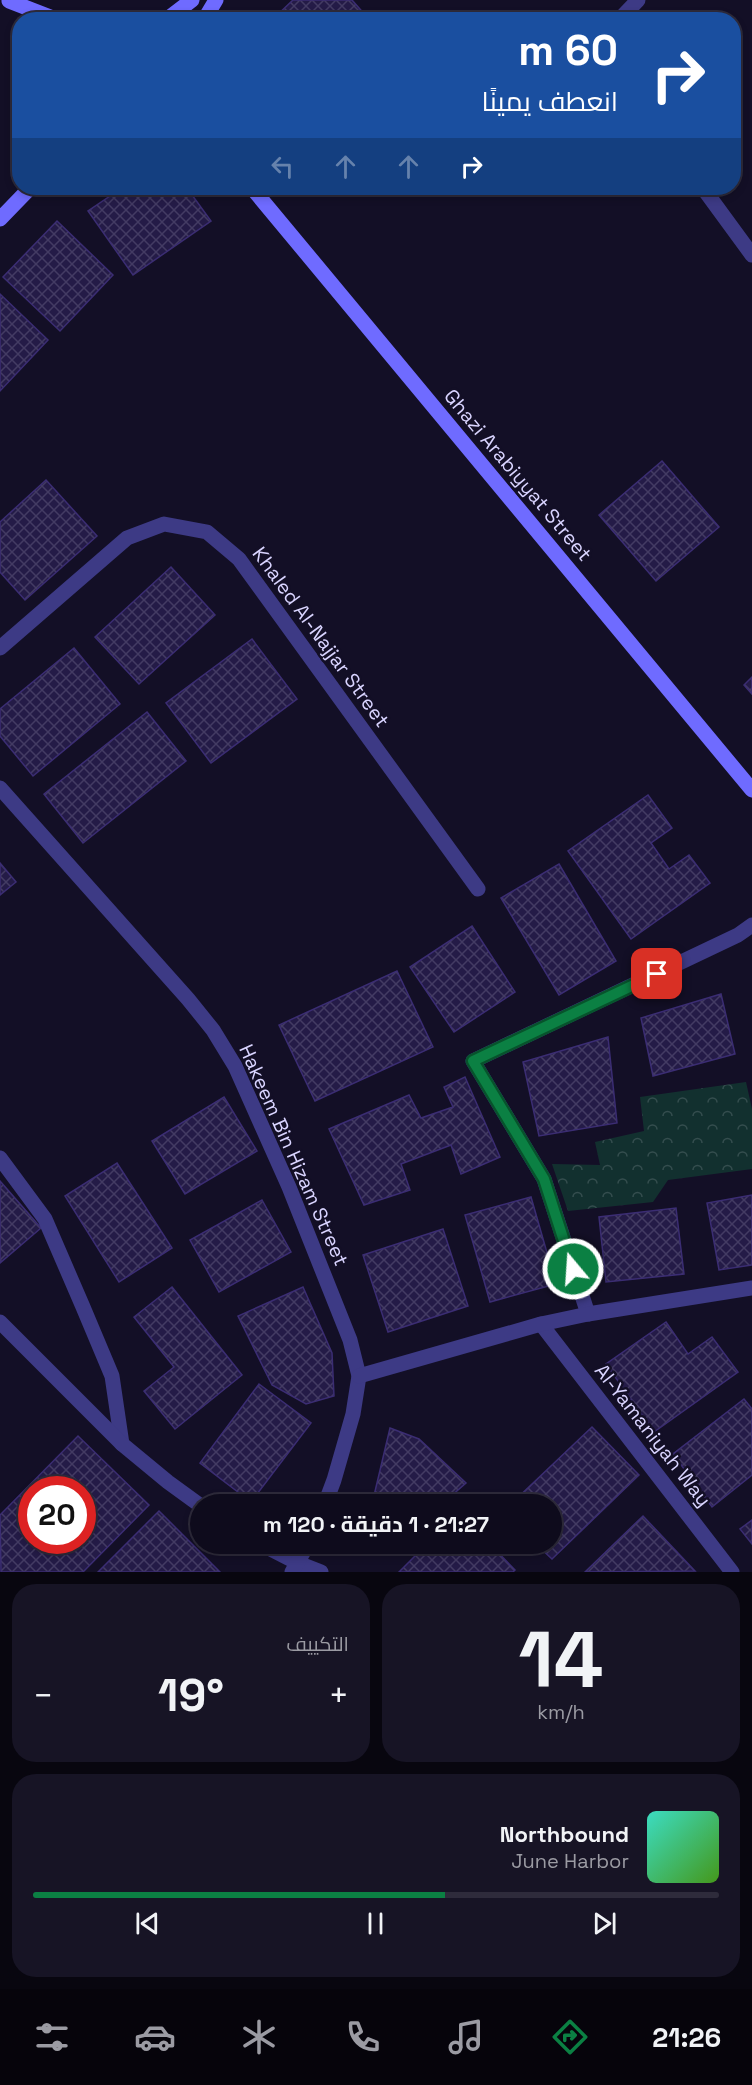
<!DOCTYPE html>
<html lang="ar">
<meta charset="utf-8">
<style>
body{margin:0;font-family:"Space Grotesk",Cairo,sans-serif;background:#171425;color:#f1f3f6;direction:rtl;height:100vh;display:flex;flex-direction:column;font-size:22px;white-space:nowrap}
*{box-sizing:border-box;margin:0}
p{font-size:20px;color:#9b9ba3}
.icon{flex:none;width:33px;height:33px;fill:none;stroke:currentColor;stroke-width:2;stroke-linecap:round;stroke-linejoin:round}
.map{position:relative;height:1572px;overflow:hidden;direction:ltr}
.drawer{display:flex;flex-direction:column;gap:12px;padding:12px;background:#08060f;flex:1}
.drawer>*{flex:none}
.top-card{position:absolute;left:12px;top:12px;width:729px;height:183px;border-radius:24px;box-shadow:0 3px 9px #0003,0 0 0 2px #2e2b3b;direction:rtl;background:#1a4fa0;color:#fff;overflow:hidden}
.speed{position:absolute;left:18px;top:1476px;display:flex;gap:12px;font-size:30px;font-weight:700;text-align:center}
.speed>*{display:grid;place-content:center;width:78px;height:78px;border-radius:50%;background:#0e0b1c;box-shadow:0 3px 9px #0003,0 0 0 2px #2e2b3b;line-height:1}
.speed .limit{border:9px solid #d22;background:#fff;color:#111}
.pin{position:absolute;display:grid;place-items:center;width:51px;height:51px;color:#fff;margin:-26px;border-radius:12px;box-shadow:0 3px 9px #0006}
.me{position:absolute;width:66px;margin:-33px;rotate:342deg;stroke-linejoin:round;filter:drop-shadow(0 0 4px #0008)}
.turn{display:flex;align-items:center;gap:21px;height:126px;padding:0 24px;font-size:27px}
.turn .icon{width:78px;height:78px;stroke-width:2.5}
.turn b{display:block;font-size:42px;line-height:51px}
.lanes{display:flex;align-items:center;height:57px;padding:0 24px;background:#0003;justify-content:center;gap:30px;direction:ltr}
.lanes .off{opacity:.35}
.big{font-size:45px;font-weight:700;line-height:1.1}
.drawer .tile{flex:1;display:flex;flex-direction:column;justify-content:center;gap:9px;min-width:0;padding:0 21px;border-radius:24px;background:#171425}
.drawer .dial{align-items:center;gap:0}
.dial b{font-size:78px;line-height:1}
.song{display:flex;align-items:center;gap:18px}
.cover{width:72px;height:72px;border-radius:9px;background:linear-gradient(135deg,hsl(170 70% 55%),hsl(100 70% 35%))}
.played{height:6px;border-radius:3px;background:linear-gradient(90deg,#0b8043 60%,#2e2b3b 60%)}
.keys{display:flex;justify-content:space-around;direction:ltr}
.heat{display:flex;justify-content:space-between;align-items:center;font-size:33px;direction:ltr}
.drawer .tiles{flex:1;display:grid;gap:12px;grid-template-columns:1fr 1fr}
.tile:last-child{grid-column:span 2}
.trip{position:absolute;left:190px;top:1494px;width:372px;height:60px;border-radius:30px;background:#0e0b1c;box-shadow:0 3px 9px #0003,0 0 0 2px #2e2b3b;font-weight:700;line-height:60px;text-align:center;direction:rtl}
.dock{display:flex;height:96px;justify-content:space-around;align-items:center;background:#06040b;color:#9b9ba3}
.dock .icon{width:42px;height:42px}
.dock .selected{color:#0b8043}
.dock b{font-size:27px;color:#f1f3f6}
.map>svg:first-child{display:block}
</style>
<div class="map">
<svg width="752" height="1572" viewBox="0 0 752 1572">
<defs>
<pattern id="forest-crowns" width="20" height="18" patternUnits="userSpaceOnUse" patternTransform="scale(1.5)"><rect width="20" height="18" fill="#12302f"/><path d="M2 6a3 3 0 1 1 6 0M12 15a3 3 0 1 1 6 0" fill="none" stroke="#344d4e"/></pattern>
<pattern id="building-cross-hatch" width="8" height="8" patternUnits="userSpaceOnUse" patternTransform="scale(1.5)"><rect width="8" height="8" fill="#241b47"/><path d="M0 0l8 8M0 8l8-8" fill="none" stroke="#433b63"/></pattern>
</defs>
<rect width="100%" height="100%" fill="#130f26"/>
<polygon fill="url(#forest-crowns)" points="746,1082 752,1109 752,1169 668,1180 653,1202 568,1211 552,1164 600,1165 595,1142 644,1131 640,1097"/>
<g fill="url(#building-cross-hatch)" stroke="#3b2d73" stroke-width="1.5" fill-rule="evenodd">
<polygon points="293,0 352,0 366,16 361,20 272,20"/>
<polygon points="122,188 187,188 211,221 133,275 88,211"/>
<polygon points="57,221 113,275 60,331 3,277"/>
<polygon points="0,294 48,340 0,391"/>
<polygon points="662,461 719,527 656,581 599,515"/>
<polygon points="46,480 97,536 25,600 0,572 0,522"/>
<polygon points="171,567 215,615 139,684 95,637"/>
<polygon points="252,639 297,699 211,763 166,703"/>
<polygon points="74,648 120,704 33,776 0,736 0,709"/>
<polygon points="752,677 752,694 744,685"/>
<polygon points="147,712 186,761 83,843 44,794"/>
<polygon points="648,795 672,828 651,843 669,869 689,855 710,883 631,939 568,851"/>
<polygon points="0,863 16,882 0,895"/>
<polygon points="559,864 616,961 559,995 501,898"/>
<polygon points="472,926 515,992 454,1032 410,967"/>
<polygon points="397,971 433,1047 315,1101 279,1025"/>
<polygon points="721,994 735,1054 653,1076 641,1018"/>
<polygon points="608,1037 617,1123 539,1136 523,1062"/>
<polygon points="465,1077 500,1157 461,1174 451,1145 401,1164 410,1190 364,1205 329,1129 409,1095 421,1118 453,1107 444,1087"/>
<polygon points="224,1097 257,1151 185,1194 152,1141"/>
<polygon points="117,1163 172,1248 119,1282 65,1196"/>
<polygon points="0,1181 41,1228 0,1263"/>
<polygon points="752,1195 752,1265 719,1270 707,1203"/>
<polygon points="531,1197 556,1284 490,1302 465,1215"/>
<polygon points="262,1200 291,1252 219,1292 190,1240"/>
<polygon points="676,1208 684,1274 606,1282 599,1217"/>
<polygon points="443,1229 468,1306 388,1332 363,1255"/>
<polygon points="172,1287 242,1375 175,1429 144,1391 174,1367 134,1317"/>
<polygon points="303,1287 332,1353 334,1396 306,1404 272,1385 238,1316"/>
<polygon points="666,1322 688,1354 712,1337 738,1372 654,1432 606,1364"/>
<polygon points="259,1384 311,1423 251,1502 200,1463"/>
<polygon points="744,1399 752,1409 752,1475 712,1507 673,1454"/>
<polygon points="592,1427 639,1475 552,1559 536,1544 552,1544 552,1504 511,1504"/>
<polygon points="390,1428 419,1439 466,1483 442,1504 372,1504"/>
<path d="M78,1436L149,1505L83,1572H1L0,1515ZM32,1490H82V1540H32Z"/>
<polygon points="159,1511 220,1572 98,1572"/>
<polygon points="643,1516 695,1571 585,1572"/>
<polygon points="752,1520 752,1544 740,1529"/>
<polygon points="364,1544 398,1544 363,1547"/>
<polygon points="427,1544 490,1544 515,1570 513,1572 399,1572"/>
</g>
<g fill="none" stroke-linecap="round" stroke-linejoin="round">
<g stroke="#3d3a85" stroke-width="15">
<polyline points="588,1314 544,1179 473,1061 738,935 752,925"/>
<polyline points="541,1324 732,1572"/>
</g>
<g stroke="#3d3a85" stroke-width="15">
<polyline points="619,20 638,0"/>
<polyline points="703,188 752,255"/>
<polyline points="0,648 127,538 164,524 207,532 239,559 478,889"/>
<polyline points="0,788 188,999 213,1030 235,1066 289,1187 350,1340 359,1376 353,1414 334,1480 325,1504"/>
<polyline points="0,1158 45,1219 83,1307 112,1376 122,1444"/>
<polyline points="0,1322 122,1444 168,1482 201,1506"/>
<polyline points="359,1376 541,1324 588,1314 752,1288"/>
<polyline points="261,1544 298,1563 321,1572"/>
<polyline points="292,1572 308,1544"/>
</g>
<g stroke="#6f6bff" stroke-width="15">
<polyline points="9,1 58,20"/>
<polyline points="166,20 192,0"/>
<polyline points="204,20 216,0"/>
<polyline points="252,188 752,790"/>
<polyline points="0,219 30,188"/>
</g>
</g>
<g fill="none" stroke-linecap="round" stroke-linejoin="round">
<g stroke="#07532c" stroke-width="15">
<polyline id="route" points="573,1269 544,1179 473,1061 657,974"/>
</g>
<use href="#route" stroke="#0b8043" stroke-width="10"/>
</g>
<g text-anchor="middle" stroke-width="5" stroke-linejoin="round" paint-order="stroke">
<g font-size="20" fill="#d9d4ff" stroke="#130f26">
<text transform="translate(518 475) rotate(50)" y="7">Ghazi Arabiyyat Street</text>
<text transform="translate(321 637) rotate(54)" y="7">Khaled Al-Najjar Street</text>
<text transform="translate(294 1155) rotate(66)" y="7">Hakeem Bin Hizam Street</text>
<text transform="translate(653 1435) rotate(52)" y="7">Al-Yamaniyah Way</text>
</g>
</g>
</svg>
<div class="speed"><div class="limit">20</div></div>
<div class="pin" style="left:657px;top:974px;background:#d93025"><svg class="icon" aria-label="arrive" viewBox="0 0 24 24"><path d="M6 21V4h12l-3 4 3 4H6"/></svg></div>
<svg class="me" style="left:573px;top:1269px" viewBox="-20 -20 40 40"><circle r="17" fill="#0b8043" stroke="#fff" stroke-width="3"/><path d="M0-11L8 9 0 5-8 9z" fill="#fff"/></svg>
<div class="trip">21:27 · 1 دقيقة · 120 m</div>
<div class="top-card">
<div class="turn"><svg class="icon" aria-label="right" viewBox="0 0 24 24"><path d="M7 20v-9h11M14 6l5 5-5 5"/></svg><div><b>60 m</b>انعطف يمينًا</div></div>
<div class="lanes"><svg class="icon off" aria-label="left" viewBox="0 0 24 24"><path d="M17 20v-9H6M10 6l-5 5 5 5"/></svg><svg class="icon off" aria-label="ahead" viewBox="0 0 24 24"><path d="M12 20V5M6 11l6-6 6 6"/></svg><svg class="icon off" aria-label="ahead" viewBox="0 0 24 24"><path d="M12 20V5M6 11l6-6 6 6"/></svg><svg class="icon" aria-label="right" viewBox="0 0 24 24"><path d="M7 20v-9h11M14 6l5 5-5 5"/></svg></div>
</div>
</div>
<section class="drawer">
<div class="tiles">
<div class="tile dial"><b>14</b><p>km/h</p></div>
<div class="tile"><p>التكييف</p>
<div class="heat"><a>−</a><b class="big">19°</b><a>+</a></div>
</div>
<div class="tile">
<div class="song"><i class="cover"></i><div><b>Northbound</b><p>June Harbor</p></div></div>
<div class="played"></div>
<div class="keys"><svg class="icon" aria-label="previous" viewBox="0 0 24 24"><path d="M18 5L8 12l10 7zM5 5v14"/></svg><svg class="icon" aria-label="pause" viewBox="0 0 24 24"><path d="M8 5v14M16 5v14"/></svg><svg class="icon" aria-label="next" viewBox="0 0 24 24"><path d="M6 5l10 7-10 7zM19 5v14"/></svg></div>
</div>
</div>
</section>
<nav class="dock">
<b>21:26</b>
<svg class="icon selected" aria-label="directions" viewBox="0 0 24 24"><path d="M12 3l9 9-9 9-9-9zM9 14v-3h6M13 9l2 2-2 2"/></svg>
<svg class="icon" aria-label="music" viewBox="0 0 24 24"><path d="M9 18V5l10-2v13"/><circle cx="6" cy="18" r="3"/><circle cx="16" cy="16" r="3"/></svg>
<svg class="icon" aria-label="phone" viewBox="0 0 24 24"><path d="M5 4h4l2 5-3 2q2 4 5 5l2-3 5 2v4C11 20 4 13 5 4z"/></svg>
<svg class="icon" aria-label="climate" viewBox="0 0 24 24"><path d="M12 3v18M4 7l16 10M4 17L20 7"/></svg>
<svg class="icon" aria-label="car" viewBox="0 0 24 24"><path d="M5 17H2v-5l4-1 3-4h7l3 4 3 1v5h-3M9 17h6M6 11h13"/><circle cx="7" cy="17" r="2"/><circle cx="17" cy="17" r="2"/></svg>
<svg class="icon" aria-label="filters" viewBox="0 0 24 24"><path d="M4 7h16M4 17h16"/><circle cx="9" cy="7" r="2"/><circle cx="15" cy="17" r="2"/></svg>
</nav>
